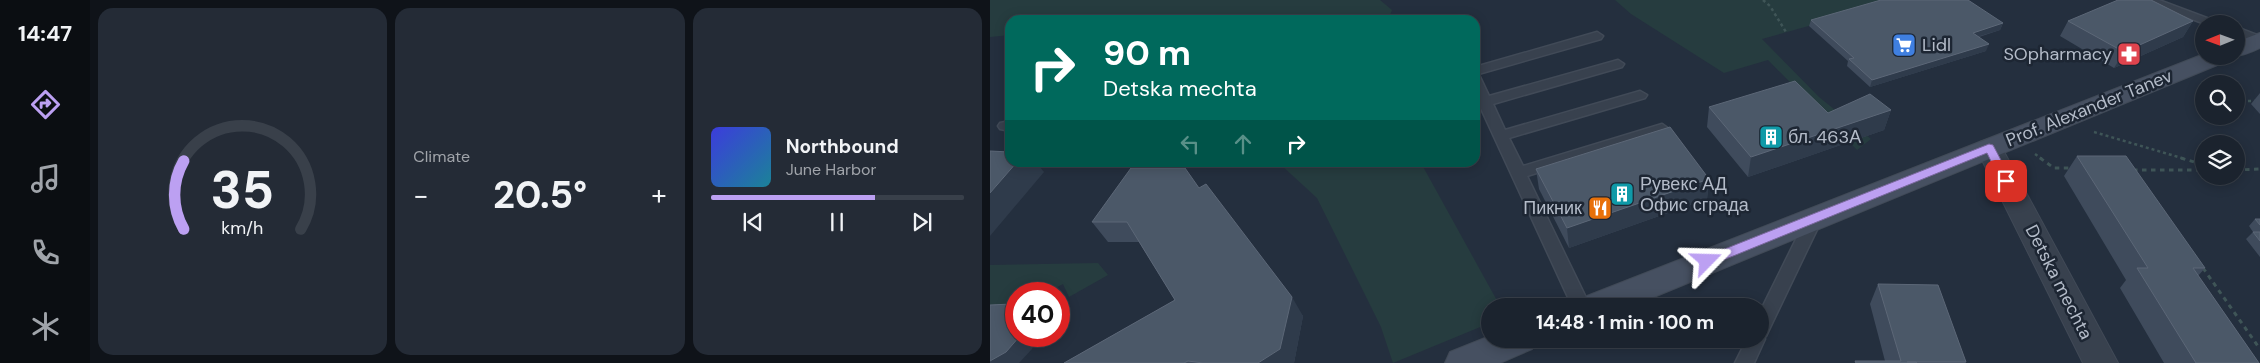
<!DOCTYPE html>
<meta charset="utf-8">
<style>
body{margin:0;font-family:"DM Sans",sans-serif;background:#242b36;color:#f1f3f6;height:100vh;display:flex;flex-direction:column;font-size:19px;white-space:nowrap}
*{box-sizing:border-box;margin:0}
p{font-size:16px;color:#a0a4aa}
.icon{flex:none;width:28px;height:28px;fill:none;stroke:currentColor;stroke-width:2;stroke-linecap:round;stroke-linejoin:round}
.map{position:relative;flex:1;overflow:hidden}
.details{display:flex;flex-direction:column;gap:8px;padding:8px;background:#0f1319;width:900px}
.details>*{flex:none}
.banner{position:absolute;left:15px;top:15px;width:475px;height:152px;border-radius:15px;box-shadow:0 2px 12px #0003,0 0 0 1px #39404a;background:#00695c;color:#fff;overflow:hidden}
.needle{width:32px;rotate:269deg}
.controls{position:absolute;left:1205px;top:15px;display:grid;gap:10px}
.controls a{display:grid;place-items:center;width:50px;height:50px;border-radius:50%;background:#1b232e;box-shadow:0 2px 12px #0003,0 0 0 1px #39404a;font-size:25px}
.speed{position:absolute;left:15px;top:282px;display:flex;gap:10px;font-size:25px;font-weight:700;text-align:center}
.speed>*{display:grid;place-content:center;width:65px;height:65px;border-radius:50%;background:#1b232e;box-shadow:0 2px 12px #0003,0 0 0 1px #39404a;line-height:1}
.speed .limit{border:8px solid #d22;background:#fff;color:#111}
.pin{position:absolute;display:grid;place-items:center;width:42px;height:42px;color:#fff;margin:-21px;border-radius:10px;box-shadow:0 2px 8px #0006}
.me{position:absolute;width:55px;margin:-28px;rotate:68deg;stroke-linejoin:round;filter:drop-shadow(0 0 4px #0008)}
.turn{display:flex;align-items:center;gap:18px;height:105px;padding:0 15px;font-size:22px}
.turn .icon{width:65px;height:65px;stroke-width:2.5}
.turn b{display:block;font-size:35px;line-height:42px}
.lanes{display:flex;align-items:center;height:48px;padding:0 15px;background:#0003;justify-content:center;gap:25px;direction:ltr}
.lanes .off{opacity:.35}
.big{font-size:38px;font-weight:700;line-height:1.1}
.details .card{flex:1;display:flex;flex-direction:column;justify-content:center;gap:8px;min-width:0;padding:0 18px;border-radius:15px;background:#242b36}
.details .dial{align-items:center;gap:0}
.dial svg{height:130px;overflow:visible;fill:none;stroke:#39404a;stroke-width:7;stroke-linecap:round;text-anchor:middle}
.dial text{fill:#f1f3f6;stroke:none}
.song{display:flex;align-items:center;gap:15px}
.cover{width:60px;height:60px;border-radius:8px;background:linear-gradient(135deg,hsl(240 70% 55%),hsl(190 70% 35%))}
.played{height:5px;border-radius:2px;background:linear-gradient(90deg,#bca0f2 65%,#39404a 65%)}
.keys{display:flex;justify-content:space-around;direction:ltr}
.heat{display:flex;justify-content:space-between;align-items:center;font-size:28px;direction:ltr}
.details .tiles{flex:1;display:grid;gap:8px;grid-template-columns:repeat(3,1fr)}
.trip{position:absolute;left:491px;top:298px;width:288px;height:50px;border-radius:25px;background:#1b232e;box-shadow:0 2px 12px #0003,0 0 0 1px #39404a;font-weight:700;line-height:50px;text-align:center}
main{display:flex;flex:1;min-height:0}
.menu{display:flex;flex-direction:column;width:90px;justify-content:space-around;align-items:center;background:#0b0e12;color:#a0a4aa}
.menu .icon{width:35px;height:35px}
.menu .on{color:#bca0f2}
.menu b{font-size:22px;color:#f1f3f6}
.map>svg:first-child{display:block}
</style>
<main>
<nav class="menu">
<b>14:47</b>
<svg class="icon on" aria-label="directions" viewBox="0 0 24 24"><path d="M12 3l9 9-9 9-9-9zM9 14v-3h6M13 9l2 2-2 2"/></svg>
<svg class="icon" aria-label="music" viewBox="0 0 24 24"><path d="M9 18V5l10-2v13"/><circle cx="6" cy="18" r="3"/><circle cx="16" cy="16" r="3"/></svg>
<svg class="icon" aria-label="phone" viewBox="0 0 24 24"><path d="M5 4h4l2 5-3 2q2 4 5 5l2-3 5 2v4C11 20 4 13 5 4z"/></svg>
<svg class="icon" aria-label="climate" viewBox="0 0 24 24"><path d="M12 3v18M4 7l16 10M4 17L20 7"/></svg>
</nav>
<section class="details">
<div class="tiles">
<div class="card dial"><svg viewBox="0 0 100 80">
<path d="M14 69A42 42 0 1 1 86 69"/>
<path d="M14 69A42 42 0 0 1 14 27" stroke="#bca0f2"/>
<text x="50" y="56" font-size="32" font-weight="700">35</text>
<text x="50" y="72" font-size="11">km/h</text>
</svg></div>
<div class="card"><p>Climate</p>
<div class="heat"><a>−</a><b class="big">20.5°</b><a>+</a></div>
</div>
<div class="card">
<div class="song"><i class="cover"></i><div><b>Northbound</b><p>June Harbor</p></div></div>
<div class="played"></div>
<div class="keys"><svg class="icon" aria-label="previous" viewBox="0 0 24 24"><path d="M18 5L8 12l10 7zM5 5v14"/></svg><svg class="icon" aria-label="pause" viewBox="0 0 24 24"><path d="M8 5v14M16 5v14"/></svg><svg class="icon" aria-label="next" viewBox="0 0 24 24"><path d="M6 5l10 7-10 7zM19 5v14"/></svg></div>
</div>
</div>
</section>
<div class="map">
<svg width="1270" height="363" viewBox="0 0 1270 363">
<rect width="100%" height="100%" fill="#242f3e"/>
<g fill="#263c3f">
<polygon points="0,0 390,0 402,10 398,20 20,20 20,35 0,37"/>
<polygon points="625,0 912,0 772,39 829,97 881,139 867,150 778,60 734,73 641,14"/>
<polygon points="284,163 431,163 510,306 500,306 500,323 403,363 391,327 327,198 290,164"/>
<polygon points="108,263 118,275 79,297 73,284 54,294 26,294 26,308 0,321 0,265"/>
</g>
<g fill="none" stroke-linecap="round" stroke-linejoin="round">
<g stroke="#414a57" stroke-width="3">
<g id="lane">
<polygon points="1152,0 1169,0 1233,24 1215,24"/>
<polygon points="1246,27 1270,36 1270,44 1246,35"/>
<polygon points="607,32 613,36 611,39 485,75 485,67"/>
<polygon points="628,60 634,64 632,67 503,104 515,130 650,91 657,95 655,98 519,138 533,166 672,124 679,129 677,132 537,176 600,306 582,306 488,102 485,94 485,76 490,77 499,96"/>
<polygon points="20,121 20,131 10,129 8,126 10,123"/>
<polygon points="170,162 185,162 181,170 171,170 169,166"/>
<polygon points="825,211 831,213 833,217 776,336 774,336 775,339 764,363 745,363 757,339 770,339 770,312 817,217 819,213"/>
</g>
</g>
<g stroke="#414a57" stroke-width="2">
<polygon id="street" points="999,139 1008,142 1012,148 1128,363 1093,363 986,148 990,142"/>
</g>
<g stroke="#414a57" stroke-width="2">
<g id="secondary">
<path d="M1270,33V48C1262,52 1253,56 1244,56H1246V42Z"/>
<polygon points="1214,54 1214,56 1240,56 1237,61 642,306 592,306 597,296"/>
<polygon points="500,336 500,339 547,339 542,349 510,363 455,363 460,352"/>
</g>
</g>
<g stroke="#3f5557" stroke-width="2.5" stroke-dasharray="3 3" stroke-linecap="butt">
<polyline points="773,0 780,6 796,32"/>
<polyline points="1246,101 1270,101"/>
<polyline points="1104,132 1195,159"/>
<polyline points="1045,154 1052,159"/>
</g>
<g stroke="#3f5557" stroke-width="3" stroke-dasharray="4.5 4.5" stroke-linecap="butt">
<polyline points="1050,158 1064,168 1082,168"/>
<polyline points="1191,158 1214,165"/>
<polyline points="1143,170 1214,170"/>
<polyline points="1246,170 1270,169"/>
<polyline points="1213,268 1270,349"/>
</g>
<use href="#lane" fill="#38414e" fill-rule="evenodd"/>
<use href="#street" fill="#38414e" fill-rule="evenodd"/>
<use href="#secondary" fill="#465061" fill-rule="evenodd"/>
</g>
<g fill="#3f4b5c">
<polygon points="821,20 1013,23 1010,30 989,37 996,51 880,87 857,66 858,61 819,26"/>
<polygon points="1078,21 1203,21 1193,37 1124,68 1070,36"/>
<polygon points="1270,93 1270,114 1261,104"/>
<polygon points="719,107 838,113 901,110 894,130 758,177 717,127"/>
<polygon points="1087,156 1215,268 1208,276 1269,363 1174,363 1130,288 1136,280 1074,176"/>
<polygon points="546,169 719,179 717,199 579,248 549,189"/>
<polygon points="209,188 313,316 304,363 74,363 185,300 149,242 118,242 102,222"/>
<polygon points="1265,219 1270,219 1270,257 1256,239 1263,232 1259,226"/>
<polygon points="888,284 976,362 975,363 865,363 865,361 895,361 880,304"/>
</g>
<g fill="#2f3b4b">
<polygon points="1203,21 1193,37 1124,68 1134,52"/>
<polygon points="1013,23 1010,30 980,39 983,33"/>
<polygon points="999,44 996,51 880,87 882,80"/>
<polygon points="901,110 894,130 758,177 761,157"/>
<polygon points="27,162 46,162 54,172 0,236 0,193"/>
<polygon points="719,179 717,199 579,248 577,228"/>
<polygon points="302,297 313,316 304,363 268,363"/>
<polygon points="30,336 48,336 42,349 29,363 0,363 0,361"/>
</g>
<g fill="#4b5868" stroke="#5c6777">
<polygon points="891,0 978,0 1013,23 983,33 999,44 882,80 859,59 864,58 821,20"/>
<polygon points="1128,0 1161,0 1203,21 1134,52 1078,21"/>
<polygon points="805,81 838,113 880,94 901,110 761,157 719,107"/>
<polygon points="680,127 719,179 577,228 546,169"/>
<polygon points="0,151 20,152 20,162 27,162 0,193"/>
<polygon points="1087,156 1136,156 1215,268 1203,268 1269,363 1206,363 1147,268 1158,268"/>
<polygon points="141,168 195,168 209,188 216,184 302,297 290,349 268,363 213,363 198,361 194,363 74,363 185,300 137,222 102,222"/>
<polygon points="1265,219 1270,219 1270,225"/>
<polygon points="1263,232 1270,232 1270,241"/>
<polygon points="888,284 948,285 976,362 917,362 926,362 927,363 866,363 865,361 911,361"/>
<polygon points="22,304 26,306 26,336 30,336 16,352 0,361 0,305"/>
</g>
<polygon fill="#bca0f2" stroke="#7a689d" points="999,144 1003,145 1022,181 1020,184 1012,184 997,153 721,265 717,266 710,261 712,258"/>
<defs>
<g id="supermarket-square" transform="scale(1.25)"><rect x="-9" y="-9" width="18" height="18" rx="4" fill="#3f7fe0" stroke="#1d2633"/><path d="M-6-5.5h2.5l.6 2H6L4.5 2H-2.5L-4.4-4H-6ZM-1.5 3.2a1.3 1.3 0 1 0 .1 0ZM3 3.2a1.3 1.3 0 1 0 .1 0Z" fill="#fff"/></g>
<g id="pharmacy-square" transform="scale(1.25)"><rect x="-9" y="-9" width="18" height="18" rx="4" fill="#e0444e" stroke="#1d2633"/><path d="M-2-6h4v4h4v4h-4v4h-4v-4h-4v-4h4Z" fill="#fff"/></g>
<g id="building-square" transform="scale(1.25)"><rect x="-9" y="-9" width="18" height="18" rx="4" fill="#0f9aa8" stroke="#1d2633"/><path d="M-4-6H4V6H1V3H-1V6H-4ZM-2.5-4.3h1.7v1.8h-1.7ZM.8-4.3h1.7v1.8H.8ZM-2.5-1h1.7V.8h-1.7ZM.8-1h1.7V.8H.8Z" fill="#fff"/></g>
<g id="restaurant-square" transform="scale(1.25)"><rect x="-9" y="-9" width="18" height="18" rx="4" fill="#e8710a" stroke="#1d2633"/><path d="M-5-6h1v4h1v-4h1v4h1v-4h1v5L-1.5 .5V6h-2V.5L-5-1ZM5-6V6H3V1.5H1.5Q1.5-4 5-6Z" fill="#fff"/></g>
</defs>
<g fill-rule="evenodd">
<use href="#supermarket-square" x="914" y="45"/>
<use href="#pharmacy-square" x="1139" y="54"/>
<use href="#building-square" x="781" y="137"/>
<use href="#building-square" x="632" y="194"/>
<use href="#restaurant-square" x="610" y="208"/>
</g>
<g text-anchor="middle" stroke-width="5" stroke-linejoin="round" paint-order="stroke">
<g font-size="18" fill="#b4bcc9" stroke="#1d2633" text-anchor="start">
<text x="932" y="51">Lidl</text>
<text x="1122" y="60" text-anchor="end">SOpharmacy</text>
<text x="798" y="143">бл. 463А</text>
<text x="650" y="190">Рувекс АД<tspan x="650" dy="21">Офис сграда</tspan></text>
<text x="592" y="214" text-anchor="end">Пикник</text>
</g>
<g font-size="18" fill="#b4bcc9" stroke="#1d2633">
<text transform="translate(1099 108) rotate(-22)" y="6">Prof. Alexander Tanev</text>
<text transform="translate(1069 282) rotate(63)" y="6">Detska mechta</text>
</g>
</g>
</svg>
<div class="controls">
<a><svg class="needle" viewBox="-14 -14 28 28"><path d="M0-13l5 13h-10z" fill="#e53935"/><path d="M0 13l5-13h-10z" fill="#a0a4aa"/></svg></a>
<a><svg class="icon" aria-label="search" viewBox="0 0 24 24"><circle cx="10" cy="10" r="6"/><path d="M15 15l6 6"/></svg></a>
<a><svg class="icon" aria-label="layers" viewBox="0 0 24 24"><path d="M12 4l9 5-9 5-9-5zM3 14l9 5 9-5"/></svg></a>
</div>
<div class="speed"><div class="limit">40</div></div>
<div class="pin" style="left:1016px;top:181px;background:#d93025"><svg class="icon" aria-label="arrive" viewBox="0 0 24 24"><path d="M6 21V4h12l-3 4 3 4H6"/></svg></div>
<svg class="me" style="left:717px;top:261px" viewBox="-20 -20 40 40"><path d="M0-17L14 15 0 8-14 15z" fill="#bca0f2" stroke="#fff" stroke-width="4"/></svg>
<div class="trip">14:48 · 1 min · 100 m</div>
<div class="banner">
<div class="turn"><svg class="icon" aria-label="right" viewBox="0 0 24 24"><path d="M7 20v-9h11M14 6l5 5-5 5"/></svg><div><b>90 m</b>Detska mechta</div></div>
<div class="lanes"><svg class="icon off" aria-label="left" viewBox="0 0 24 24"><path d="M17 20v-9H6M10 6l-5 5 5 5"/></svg><svg class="icon off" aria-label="ahead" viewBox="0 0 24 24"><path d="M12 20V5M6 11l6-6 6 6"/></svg><svg class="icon" aria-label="right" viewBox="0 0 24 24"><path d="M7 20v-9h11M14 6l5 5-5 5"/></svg></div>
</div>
</div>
</main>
